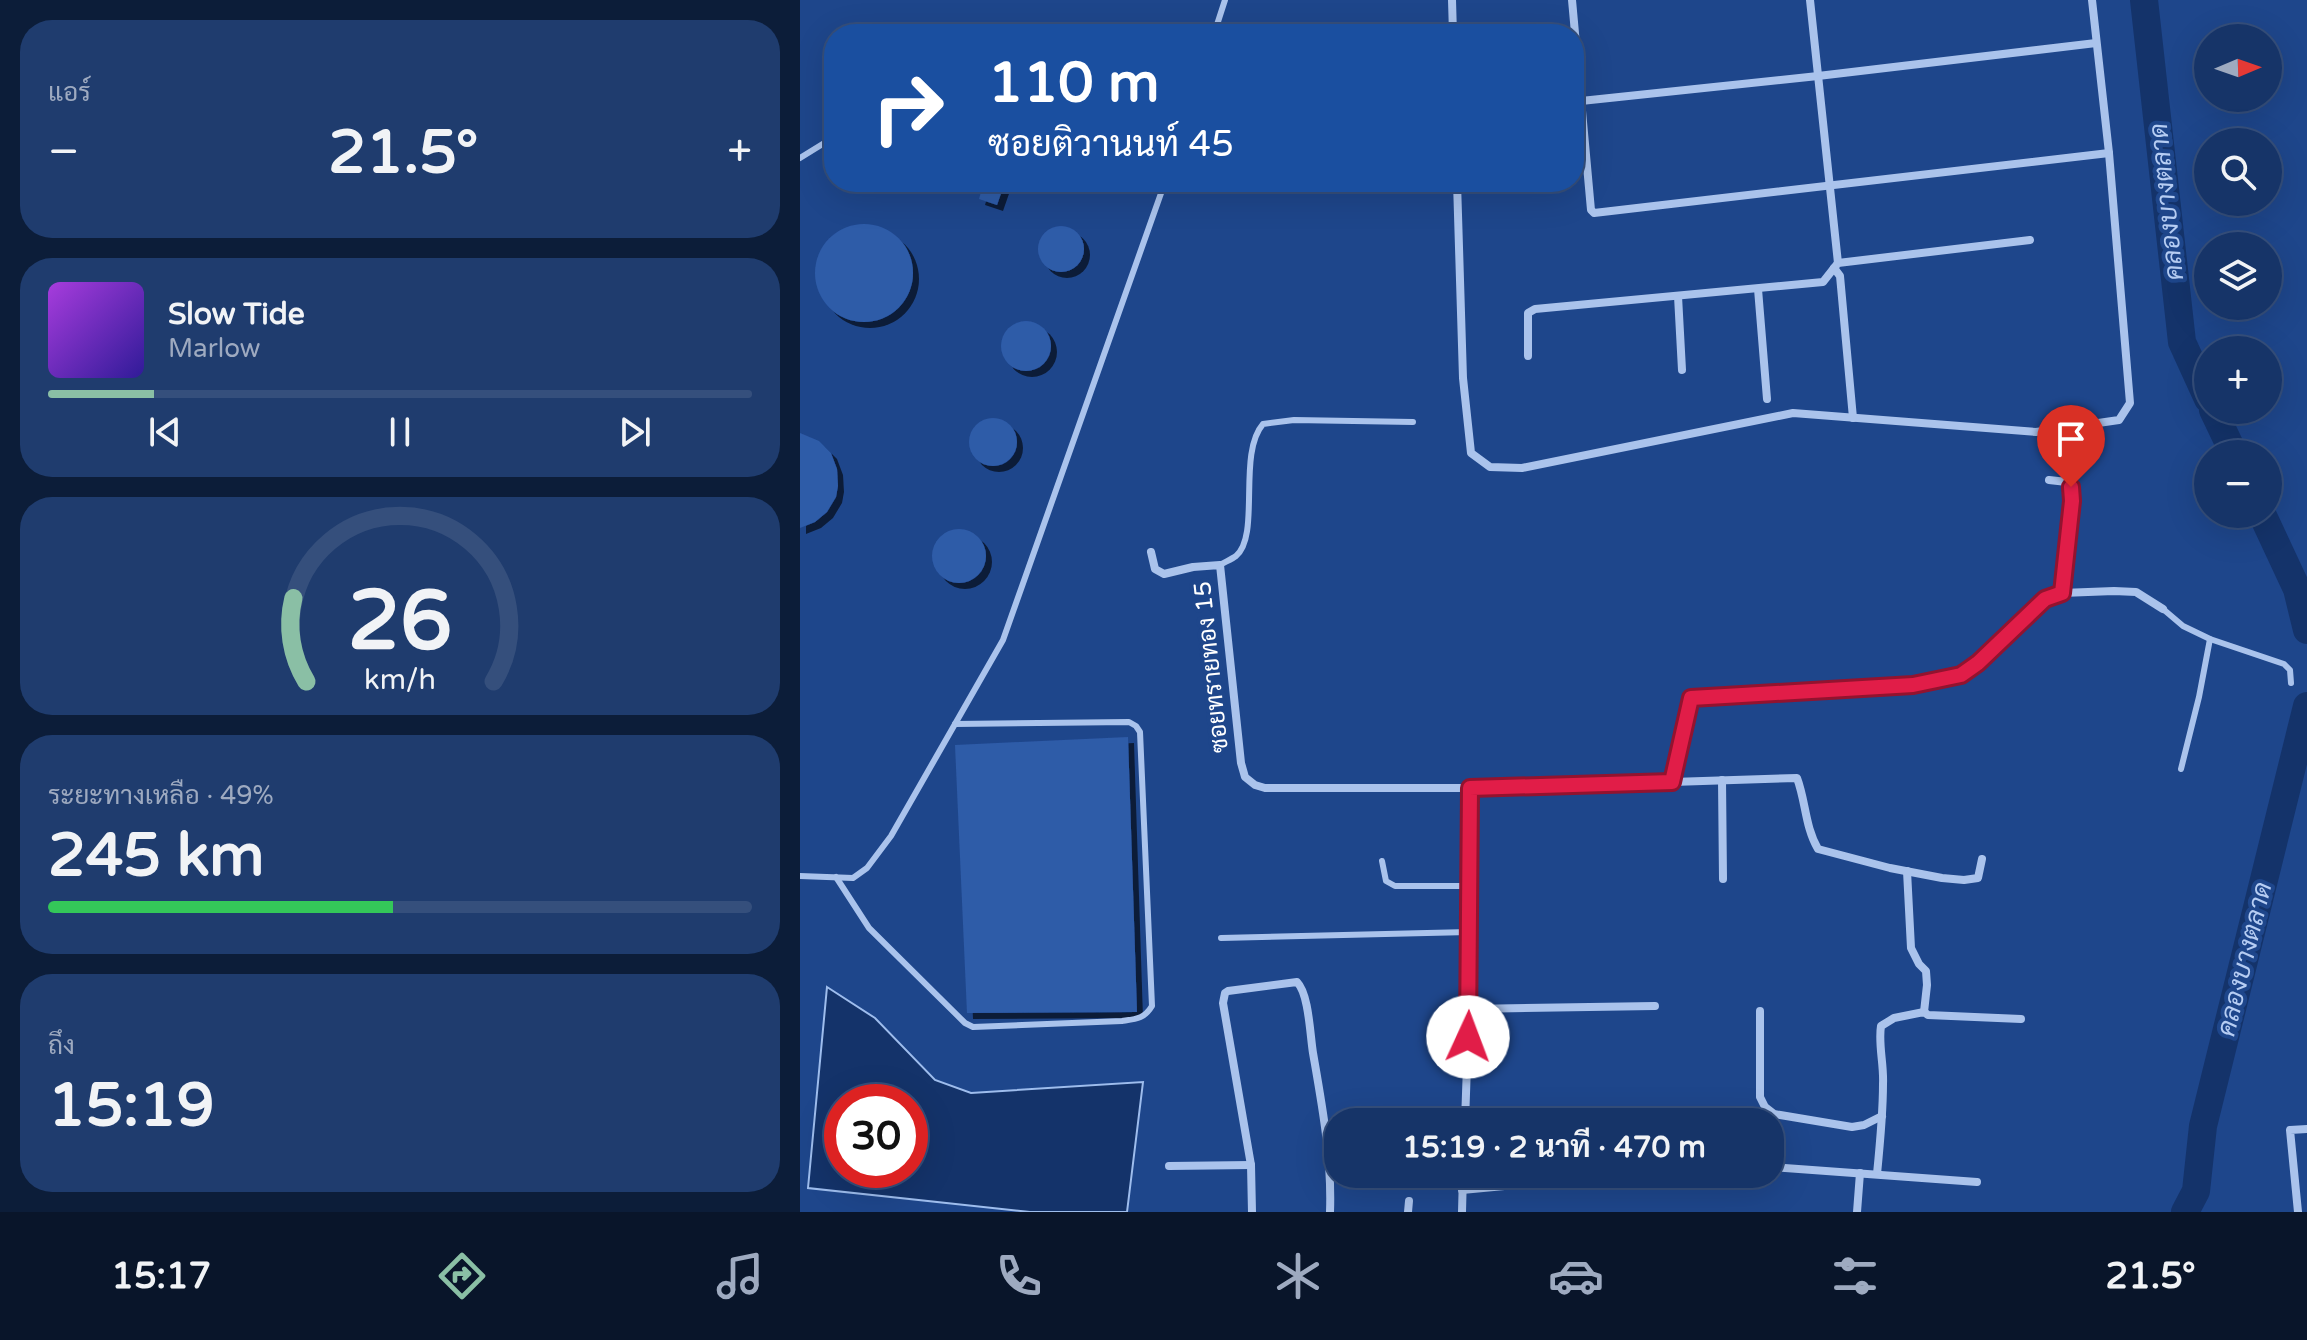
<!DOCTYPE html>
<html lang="th">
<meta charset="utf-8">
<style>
body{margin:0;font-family:"Varela Round",Sarabun,sans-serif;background:#1f3c6e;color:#f1f3f6;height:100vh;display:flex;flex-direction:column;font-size:30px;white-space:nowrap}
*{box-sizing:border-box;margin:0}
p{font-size:26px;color:#9eaac0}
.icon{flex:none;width:44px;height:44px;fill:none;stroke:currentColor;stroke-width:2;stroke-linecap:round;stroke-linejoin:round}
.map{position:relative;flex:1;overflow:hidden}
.details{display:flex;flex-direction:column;gap:20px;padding:20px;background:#0c1d39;width:800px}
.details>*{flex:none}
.top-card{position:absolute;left:24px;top:24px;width:760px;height:168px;border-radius:32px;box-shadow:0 8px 32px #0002,0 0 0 2px #354f7c;background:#1a4fa0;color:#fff;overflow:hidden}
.needle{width:52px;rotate:88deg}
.controls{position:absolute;left:1394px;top:24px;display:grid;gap:16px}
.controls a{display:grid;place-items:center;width:88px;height:88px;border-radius:50%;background:#163468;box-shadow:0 8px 32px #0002,0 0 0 2px #354f7c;font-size:40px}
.speed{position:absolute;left:24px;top:1084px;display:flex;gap:16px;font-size:40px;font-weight:700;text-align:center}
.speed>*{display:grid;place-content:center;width:104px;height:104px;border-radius:50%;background:#163468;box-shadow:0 8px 32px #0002,0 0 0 2px #354f7c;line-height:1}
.speed .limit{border:12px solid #d22;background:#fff;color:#111}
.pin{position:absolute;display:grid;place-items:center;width:68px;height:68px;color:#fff;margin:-82px -34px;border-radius:50% 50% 50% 0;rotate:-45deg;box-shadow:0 0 8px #0007}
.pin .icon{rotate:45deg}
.me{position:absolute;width:88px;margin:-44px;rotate:2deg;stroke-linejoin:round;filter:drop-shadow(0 0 6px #0008)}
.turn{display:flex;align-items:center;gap:28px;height:168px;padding:0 32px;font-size:36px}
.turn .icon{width:104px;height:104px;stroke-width:2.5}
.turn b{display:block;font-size:56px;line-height:68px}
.big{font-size:60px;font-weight:700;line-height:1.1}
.details .card{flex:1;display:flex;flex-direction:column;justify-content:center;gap:12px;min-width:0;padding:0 28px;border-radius:32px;background:#1f3c6e}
.details .dial{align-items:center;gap:0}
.dial svg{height:208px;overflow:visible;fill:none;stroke:#354f7c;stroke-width:7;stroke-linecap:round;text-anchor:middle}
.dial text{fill:#f1f3f6;stroke:none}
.song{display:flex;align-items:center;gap:24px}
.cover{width:96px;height:96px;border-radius:12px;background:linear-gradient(135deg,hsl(280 70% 55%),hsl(250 70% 35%))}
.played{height:8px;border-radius:4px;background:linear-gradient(90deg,#8abfa5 15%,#354f7c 15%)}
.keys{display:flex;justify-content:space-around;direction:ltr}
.heat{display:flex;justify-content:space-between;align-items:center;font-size:44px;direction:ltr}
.charge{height:12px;border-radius:6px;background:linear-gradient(90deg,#34c759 49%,#354f7c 0)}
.trip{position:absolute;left:524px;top:1108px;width:460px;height:80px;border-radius:32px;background:#163468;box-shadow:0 8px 32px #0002,0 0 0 2px #354f7c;font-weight:700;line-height:80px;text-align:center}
.tabs{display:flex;height:128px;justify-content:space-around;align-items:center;background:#09152a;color:#9eaac0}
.tabs .icon{width:56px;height:56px}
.tabs .active{color:#8abfa5}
.tabs b{font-size:36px;color:#f1f3f6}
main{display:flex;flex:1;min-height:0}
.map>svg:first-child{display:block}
</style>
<main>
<section class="details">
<div class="card"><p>แอร์</p>
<div class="heat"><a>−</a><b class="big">21.5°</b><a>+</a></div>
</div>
<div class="card">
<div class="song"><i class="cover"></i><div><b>Slow Tide</b><p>Marlow</p></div></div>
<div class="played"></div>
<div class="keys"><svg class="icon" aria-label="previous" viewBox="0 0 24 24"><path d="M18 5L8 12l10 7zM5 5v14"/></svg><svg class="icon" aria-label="pause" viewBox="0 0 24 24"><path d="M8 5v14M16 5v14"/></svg><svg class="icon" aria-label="next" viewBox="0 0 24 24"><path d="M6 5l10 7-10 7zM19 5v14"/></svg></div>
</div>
<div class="card dial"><svg viewBox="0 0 100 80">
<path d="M14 69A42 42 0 1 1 86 69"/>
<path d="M14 69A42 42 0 0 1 9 37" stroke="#8abfa5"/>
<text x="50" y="56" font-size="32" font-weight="700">26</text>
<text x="50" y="72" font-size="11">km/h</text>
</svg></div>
<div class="card"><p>ระยะทางเหลือ · 49%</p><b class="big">245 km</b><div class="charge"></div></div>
<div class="card"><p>ถึง</p><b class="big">15:19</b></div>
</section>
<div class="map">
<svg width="1507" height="1212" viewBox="0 0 1507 1212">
<defs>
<filter id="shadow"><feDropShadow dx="6" dy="6" stdDeviation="0" flood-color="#0009"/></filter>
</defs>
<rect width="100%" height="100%" fill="#1e468b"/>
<path fill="#14336a" stroke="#9ebded" stroke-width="2" fill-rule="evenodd" d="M27,987L75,1018L135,1080L171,1093L343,1082L327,1212H230L8,1188ZM42,1102H110V1170H42Z"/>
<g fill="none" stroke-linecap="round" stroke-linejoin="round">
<g stroke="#14336a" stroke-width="28">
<polyline points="1344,0 1382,342 1408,399"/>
<polyline points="1413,410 1434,454"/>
<polyline points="1462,514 1497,589 1507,630"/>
<polyline points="1385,1212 1396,1191 1403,1126 1507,706"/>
</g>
</g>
<g fill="#2e5ba8" filter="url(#shadow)">
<polygon points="184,182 205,182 197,205 179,199"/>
<circle cx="64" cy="273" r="49"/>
<circle cx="261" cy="249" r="23"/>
<circle cx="226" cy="346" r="25"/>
<circle cx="193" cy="442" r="24"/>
<polygon points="0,433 19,441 31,453 37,469 38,486 36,497 27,512 15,522 0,528"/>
<circle cx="159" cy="556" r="27"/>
<polygon points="328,737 337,1012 167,1013 155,745"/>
</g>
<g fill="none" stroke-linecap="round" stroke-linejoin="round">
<g stroke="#aac3ec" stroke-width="6">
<polyline points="414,34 425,0"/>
<polyline points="0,158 34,137"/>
<path d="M420,565C425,562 432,559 436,556C461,535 437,454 463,424L494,420L613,422"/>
<polyline points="1363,609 1383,626 1410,639 1484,664 1490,670 1491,683"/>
<polyline points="1381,769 1399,697 1410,639"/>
<polyline points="582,861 586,881 595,886 669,886"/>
<polyline points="0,876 53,878 67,868 91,836 203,640 365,182"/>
<path d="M36,877L69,928L165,1023L173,1027L322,1021C336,1019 344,1019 352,1006L340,732L336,726L329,722L155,724"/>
<polyline points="421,938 669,932"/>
</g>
<g stroke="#aac3ec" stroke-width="8">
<polyline points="652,0 653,34"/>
<polyline points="772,0 791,210 794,213 1309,153"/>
<polyline points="1010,0 1038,263"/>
<polyline points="781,101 1018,76 1296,43"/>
<polyline points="657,182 663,378 671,453 690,467 722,468 993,413 1236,432 1319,420 1330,403 1309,153 1292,0"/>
<polyline points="1034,268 1040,276 1053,418"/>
<polyline points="958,289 967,399"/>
<polyline points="878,296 882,370"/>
<polyline points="728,356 728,313 735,309 1023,282 1038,263 1230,240"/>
<polyline points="1249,480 1267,482 1271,487 1272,501 1262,593"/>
<polyline points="351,552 355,569 364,574 393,567 420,565 441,763 445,777 455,785 465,788 670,788"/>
<polyline points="922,780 923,879"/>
<path d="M872,782L997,778C1006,802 1005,827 1018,849L1090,868L1142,878L1164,880L1178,878L1182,859"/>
<polyline points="1107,871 1111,948 1119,964 1126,971 1127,985 1124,1012"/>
<polyline points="669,1009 855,1006"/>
<polyline points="960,1011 960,1097 965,1107 974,1114 1052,1127 1064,1125 1082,1116"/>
<polyline points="665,1122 669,1009 670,788 872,782 891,698 1113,685 1161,675 1178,663 1245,599 1262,593 1314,591 1336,592 1363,609"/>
<polyline points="369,1166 451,1165"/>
<polyline points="970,1167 1177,1182"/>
<path d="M1077,1174C1080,1144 1083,1114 1083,1084C1084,1064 1078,1044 1081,1026L1094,1018L1124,1012L1128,1015L1221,1019"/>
<polyline points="662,1190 830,1174"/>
<path d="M452,1212L451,1165L423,1003L425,993L428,991L497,982C509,994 510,1035 513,1053C522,1105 532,1158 530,1212"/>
<polyline points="608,1212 609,1201"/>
<polyline points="662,1212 663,1174"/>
<polyline points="1057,1212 1060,1173"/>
<polyline points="1498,1212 1490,1130 1507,1129"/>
</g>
</g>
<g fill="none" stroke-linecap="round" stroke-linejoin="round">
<g stroke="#92132f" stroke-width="20">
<polyline id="route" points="668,1037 670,788 872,782 891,698 1113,685 1161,675 1178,663 1245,599 1262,593 1272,501 1271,487"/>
</g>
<use href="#route" stroke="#e11d48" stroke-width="14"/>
</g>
<g text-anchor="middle" stroke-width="8" stroke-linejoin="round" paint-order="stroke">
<g font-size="24" fill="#fff" stroke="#1e468b">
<text transform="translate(411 667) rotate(-96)" y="8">ซอยทรายทอง 15</text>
</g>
<g font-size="26" font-style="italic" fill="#b6cdf3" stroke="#1e468b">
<text transform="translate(1366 202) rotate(-96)" y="9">คลองบางตลาด</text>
<text transform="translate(1444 959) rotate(-76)" y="9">คลองบางตลาด</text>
</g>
</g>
</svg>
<div class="controls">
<a><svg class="needle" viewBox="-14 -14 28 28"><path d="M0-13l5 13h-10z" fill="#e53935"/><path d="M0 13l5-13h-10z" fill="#9eaac0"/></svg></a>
<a><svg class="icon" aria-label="search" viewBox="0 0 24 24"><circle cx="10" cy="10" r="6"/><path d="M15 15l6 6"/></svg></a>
<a><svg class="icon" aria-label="layers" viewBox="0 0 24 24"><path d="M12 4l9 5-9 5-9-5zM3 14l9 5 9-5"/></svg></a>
<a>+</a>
<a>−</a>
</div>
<div class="speed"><div class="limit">30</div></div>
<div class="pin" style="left:1271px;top:487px;background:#d93025"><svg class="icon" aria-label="arrive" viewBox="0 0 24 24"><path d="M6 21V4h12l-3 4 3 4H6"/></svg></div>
<svg class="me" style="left:668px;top:1037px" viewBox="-20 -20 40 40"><circle r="19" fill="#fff"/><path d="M0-13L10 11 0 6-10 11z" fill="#e11d48"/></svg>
<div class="trip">15:19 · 2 นาที · 470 m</div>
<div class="top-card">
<div class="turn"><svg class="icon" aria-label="right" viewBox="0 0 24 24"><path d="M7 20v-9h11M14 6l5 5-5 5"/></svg><div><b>110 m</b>ซอยติวานนท์ 45</div></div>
</div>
</div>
</main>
<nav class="tabs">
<b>15:17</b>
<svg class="icon active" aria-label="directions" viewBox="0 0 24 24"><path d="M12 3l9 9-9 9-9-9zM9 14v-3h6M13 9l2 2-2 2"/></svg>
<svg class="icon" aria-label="music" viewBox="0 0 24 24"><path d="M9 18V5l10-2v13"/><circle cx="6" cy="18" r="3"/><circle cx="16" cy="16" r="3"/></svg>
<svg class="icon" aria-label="phone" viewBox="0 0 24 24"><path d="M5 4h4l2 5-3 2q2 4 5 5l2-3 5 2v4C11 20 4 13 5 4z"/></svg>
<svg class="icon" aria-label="climate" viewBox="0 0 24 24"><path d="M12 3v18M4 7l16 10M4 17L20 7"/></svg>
<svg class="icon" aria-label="car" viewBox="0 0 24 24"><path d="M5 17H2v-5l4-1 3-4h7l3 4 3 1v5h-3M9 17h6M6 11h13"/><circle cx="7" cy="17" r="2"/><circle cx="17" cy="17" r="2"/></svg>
<svg class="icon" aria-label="filters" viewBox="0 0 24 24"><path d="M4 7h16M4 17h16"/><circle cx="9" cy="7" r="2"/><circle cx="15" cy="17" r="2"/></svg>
<b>21.5°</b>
</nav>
